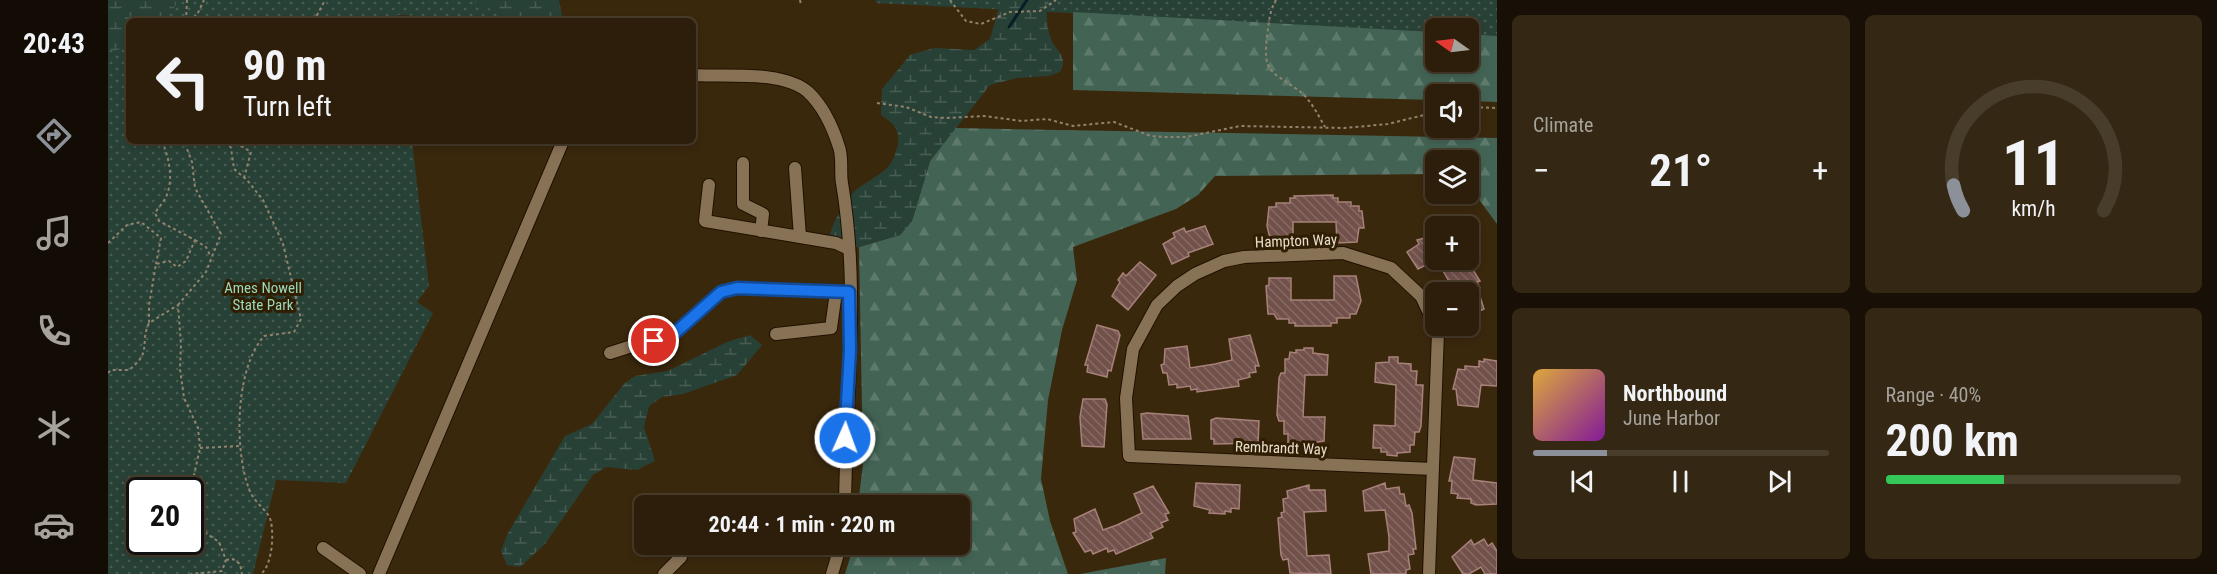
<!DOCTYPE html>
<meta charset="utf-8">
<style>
body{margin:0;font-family:"Roboto Condensed",sans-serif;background:#342713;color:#f1f3f6;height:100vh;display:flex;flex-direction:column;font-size:22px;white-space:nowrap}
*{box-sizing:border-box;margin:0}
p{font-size:20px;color:#a6a29c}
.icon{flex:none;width:33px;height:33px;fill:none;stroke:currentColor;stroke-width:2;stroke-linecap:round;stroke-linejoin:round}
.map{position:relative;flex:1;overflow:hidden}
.panel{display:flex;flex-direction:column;gap:15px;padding:15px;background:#181006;width:720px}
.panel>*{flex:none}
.top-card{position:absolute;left:18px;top:18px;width:570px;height:126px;border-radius:9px;box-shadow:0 3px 9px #0003,0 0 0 2px #483c2b;background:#2c1e0a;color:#f1f3f6;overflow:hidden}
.needle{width:39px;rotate:284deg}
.tools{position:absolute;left:1317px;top:18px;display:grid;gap:12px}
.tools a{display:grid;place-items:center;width:54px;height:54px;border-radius:9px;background:#2c1e0a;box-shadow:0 3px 9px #0003,0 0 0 2px #483c2b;font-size:30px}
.speed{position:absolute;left:18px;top:477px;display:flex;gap:12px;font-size:30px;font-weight:700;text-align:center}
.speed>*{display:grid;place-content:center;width:78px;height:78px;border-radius:50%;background:#2c1e0a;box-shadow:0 3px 9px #0003,0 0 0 2px #483c2b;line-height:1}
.speed .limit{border:3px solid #111;border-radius:9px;background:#fff;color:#111}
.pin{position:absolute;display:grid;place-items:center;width:51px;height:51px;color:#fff;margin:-26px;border:3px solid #fff;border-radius:50%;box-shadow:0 2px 6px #0007}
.me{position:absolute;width:66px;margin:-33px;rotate:2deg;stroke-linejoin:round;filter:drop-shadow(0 0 4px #0008)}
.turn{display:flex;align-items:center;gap:21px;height:126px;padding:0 18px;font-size:27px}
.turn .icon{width:78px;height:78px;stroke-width:2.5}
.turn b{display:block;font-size:42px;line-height:51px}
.big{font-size:45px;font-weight:700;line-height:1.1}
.panel .card{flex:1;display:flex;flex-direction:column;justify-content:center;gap:9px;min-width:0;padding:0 21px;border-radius:9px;background:#342713}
.panel .dial{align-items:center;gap:0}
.dial svg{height:156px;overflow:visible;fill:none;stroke:#483c2b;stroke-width:7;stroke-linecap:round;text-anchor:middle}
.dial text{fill:#f1f3f6;stroke:none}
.song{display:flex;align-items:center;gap:18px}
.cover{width:72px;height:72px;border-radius:9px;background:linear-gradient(135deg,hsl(40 70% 55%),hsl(290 70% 35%))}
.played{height:6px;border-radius:3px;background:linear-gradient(90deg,#8c9099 25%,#483c2b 25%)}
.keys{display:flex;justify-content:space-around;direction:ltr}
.heat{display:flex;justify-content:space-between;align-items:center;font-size:33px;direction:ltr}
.charge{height:9px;border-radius:4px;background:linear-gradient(90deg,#34c759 40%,#483c2b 0)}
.panel .tiles{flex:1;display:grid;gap:15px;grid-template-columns:repeat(2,1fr)}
.trip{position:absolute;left:526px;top:495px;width:336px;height:60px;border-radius:9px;background:#2c1e0a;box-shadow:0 3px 9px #0003,0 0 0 2px #483c2b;font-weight:700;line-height:60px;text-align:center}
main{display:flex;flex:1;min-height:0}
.tabs{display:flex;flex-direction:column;width:108px;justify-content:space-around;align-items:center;background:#120c04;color:#a6a29c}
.tabs .icon{width:42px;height:42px}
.tabs .active{color:#8c9099}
.tabs b{font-size:27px;color:#f1f3f6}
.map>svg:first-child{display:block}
</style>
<main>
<nav class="tabs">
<b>20:43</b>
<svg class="icon active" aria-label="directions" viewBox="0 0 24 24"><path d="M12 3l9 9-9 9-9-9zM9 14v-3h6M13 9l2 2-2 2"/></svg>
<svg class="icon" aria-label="music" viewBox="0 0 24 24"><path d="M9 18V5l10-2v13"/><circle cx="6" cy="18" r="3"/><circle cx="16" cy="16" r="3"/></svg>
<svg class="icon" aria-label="phone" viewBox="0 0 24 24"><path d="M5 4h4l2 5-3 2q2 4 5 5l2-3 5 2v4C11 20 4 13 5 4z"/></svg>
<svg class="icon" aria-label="climate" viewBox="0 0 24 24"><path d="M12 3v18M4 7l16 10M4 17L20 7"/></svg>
<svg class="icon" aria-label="car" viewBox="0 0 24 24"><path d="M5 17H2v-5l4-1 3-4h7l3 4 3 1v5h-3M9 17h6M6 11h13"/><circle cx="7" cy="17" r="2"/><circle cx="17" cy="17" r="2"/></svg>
</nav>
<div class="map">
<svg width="1389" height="574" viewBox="0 0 1389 574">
<defs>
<pattern id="grass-dots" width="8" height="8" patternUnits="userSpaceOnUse" patternTransform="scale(1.5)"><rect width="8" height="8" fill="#284136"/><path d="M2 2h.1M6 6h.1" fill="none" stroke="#475c52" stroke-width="1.8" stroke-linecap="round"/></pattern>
<pattern id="forest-firs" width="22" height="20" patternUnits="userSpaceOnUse" patternTransform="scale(1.5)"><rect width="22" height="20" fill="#436455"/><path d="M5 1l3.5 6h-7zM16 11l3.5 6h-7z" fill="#5e7a6c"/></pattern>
<pattern id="wetland-marsh" width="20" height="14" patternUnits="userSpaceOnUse" patternTransform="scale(1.5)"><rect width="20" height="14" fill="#284136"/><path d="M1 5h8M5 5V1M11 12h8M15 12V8" fill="none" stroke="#475c52"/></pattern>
<pattern id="building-back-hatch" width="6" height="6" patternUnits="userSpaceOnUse" patternTransform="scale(1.5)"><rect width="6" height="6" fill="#72514b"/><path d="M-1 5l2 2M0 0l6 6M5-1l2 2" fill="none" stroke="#866964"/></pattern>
</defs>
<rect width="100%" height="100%" fill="#3a280d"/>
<g fill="url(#grass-dots)" fill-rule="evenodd">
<path d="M0,0H409L407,21L290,15V21H21V141H304L321,286L309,302L325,313L238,483L168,480L145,574H0ZM32,490H82V542H32Z"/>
<polygon points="768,0 1389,0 1389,36 1361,34 1360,28 1328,28 1327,32 768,3"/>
</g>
<g fill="url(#forest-firs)">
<polygon points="965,12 1327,32 1328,62 1360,62 1361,34 1389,36 1389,102 1361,101 1360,94 1328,94 1327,100 965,90"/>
<polygon points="847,128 1389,138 1389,224 1361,186 1360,160 1328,160 1327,174 1107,176 1090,195 1068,209 965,247 969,280 954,330 940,400 933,479 942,521 960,574 737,574 746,545 852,544 852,506 750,505 755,464 751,247 792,235 804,221 822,161"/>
<polygon points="1058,558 1057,574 972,574"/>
</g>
<g fill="url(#wetland-marsh)">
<polygon points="0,0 69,0 67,7 45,21 21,21 21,46 6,51 0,48"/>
<polygon points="362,0 451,0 455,21 409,21"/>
<path d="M893,0H938C939,12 938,27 943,39C948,52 961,56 952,72L941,76L909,78L882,85L822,161L804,221L792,235L733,252L720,241C725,223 733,205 746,192C755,183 768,178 777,170C787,161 795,139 787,127C784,122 777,118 773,115L774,89L802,55L826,48L866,50L882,39Z"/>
<polygon points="642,335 654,345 629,375 575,394 554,397 541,406 536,427 547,461 529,470 498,467 485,475 437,544 412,567 399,565 393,551 400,533 457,436 484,424 516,384 527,376 560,371 619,342"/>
</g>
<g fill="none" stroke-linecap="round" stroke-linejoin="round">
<polyline stroke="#032124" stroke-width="3" points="901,27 919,0"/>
</g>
<g fill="url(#building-back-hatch)" stroke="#a7817a" stroke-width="1.5">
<polygon points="1225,195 1225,198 1230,198 1230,202 1243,202 1243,206 1251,206 1251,211 1254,211 1256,228 1251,228 1249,242 1229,243 1228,222 1185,222 1185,242 1163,242 1159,226 1161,207 1168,207 1168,203 1182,203 1182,198 1187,198 1186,196"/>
<polygon points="1097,226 1105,244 1080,253 1081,256 1064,264 1055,244 1067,237 1065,233 1076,228 1078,232"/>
<polygon points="1328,235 1328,260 1310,269 1299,252 1311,244 1309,240"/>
<polygon points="1329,260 1359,260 1372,281 1369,282 1372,288 1370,290 1376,309 1369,312 1371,315 1360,320 1360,292 1347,292"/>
<polygon points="1032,262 1048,275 1020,310 1004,296 1012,282 1010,280 1015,273 1018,276"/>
<polygon points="1226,276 1248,276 1253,301 1248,314 1242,314 1242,318 1229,318 1229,323 1223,323 1223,326 1187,326 1187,323 1181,323 1181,319 1169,319 1166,314 1160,314 1158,286 1161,285 1161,278 1183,278 1183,300 1226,300"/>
<polygon points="989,325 1010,331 1012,335 1003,371 1000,370 999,377 979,372 980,365 977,365"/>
<polygon points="1142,335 1151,366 1147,366 1148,372 1141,373 1142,377 1130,380 1131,386 1089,392 1089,389 1083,390 1082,386 1069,388 1069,384 1061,385 1059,373 1055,373 1053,365 1056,364 1057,349 1079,346 1082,368 1107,364 1124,360 1121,339"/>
<polygon points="1196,348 1205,348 1205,353 1220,355 1219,375 1197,375 1195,417 1217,417 1216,441 1203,443 1203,447 1180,443 1180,434 1176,434 1176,421 1171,421 1169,415 1171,378 1173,373 1177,373 1177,359 1181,359 1182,352 1188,353 1188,350 1196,350"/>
<polygon points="1281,357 1290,357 1290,363 1303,364 1303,371 1309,371 1308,385 1315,385 1313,426 1311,432 1307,432 1306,445 1302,445 1302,452 1289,453 1289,456 1279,455 1279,452 1273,452 1273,448 1265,448 1266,425 1287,426 1288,385 1267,382 1268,363 1281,362"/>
<polygon points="1376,359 1389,361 1389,386 1373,385 1370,407 1350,405 1348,389 1345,389 1350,369 1357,370 1357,366 1371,367 1371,361 1376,362"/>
<polygon points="975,399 997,399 999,404 996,447 974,446 972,417"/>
<polygon points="1039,413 1080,416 1083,439 1035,439 1033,414"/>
<polygon points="1108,418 1151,421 1150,443 1106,444 1106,439 1103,439 1103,420"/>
<polygon points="1346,457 1367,459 1365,480 1389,483 1389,504 1368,505 1363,503 1363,499 1349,498 1350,494 1343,493 1344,481 1341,481"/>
<polygon points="1088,483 1132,485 1131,509 1123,508 1123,512 1117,511 1117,514 1101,513 1102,510 1086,506"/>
<polygon points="1277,483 1278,489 1291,487 1292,494 1296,494 1298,506 1301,505 1304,513 1308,549 1305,549 1306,554 1300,555 1302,569 1298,570 1298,574 1263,574 1260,554 1281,551 1281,537 1277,510 1257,511 1255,491"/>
<polygon points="1201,485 1201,490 1217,490 1218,511 1196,512 1199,556 1221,555 1223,574 1182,573 1180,559 1175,560 1173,555 1170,518 1174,517 1173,513 1176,512 1175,499 1180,498 1179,491"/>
<polygon points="1045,486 1061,513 1057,514 1060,520 1053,523 1055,527 1042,533 1045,538 1008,554 1006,550 1000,552 999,548 985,554 983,550 977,552 965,533 968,532 966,519 987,509 995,530 1009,525 1034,513 1026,494"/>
<polygon points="1376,539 1380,546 1384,543 1389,551 1389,574 1377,574 1373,567 1361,574 1355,574 1344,557 1363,540 1366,545"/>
</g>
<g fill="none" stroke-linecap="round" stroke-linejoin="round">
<g stroke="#211000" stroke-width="14">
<g id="minor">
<path d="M585,75C617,77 675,70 700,92C715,106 725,128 731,147C735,158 732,172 734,183C752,289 738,399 737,506"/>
<polyline points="635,163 635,204 655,214 653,231"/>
<polyline points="687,168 692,237"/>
<polyline points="601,185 597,221 728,243 741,249"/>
<polyline points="668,334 723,328 728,292"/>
<polyline points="502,353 568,332 613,292 629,288 741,292"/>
<polyline points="215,548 252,574"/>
<polyline points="271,574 455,141"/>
<polyline points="556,574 573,557"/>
<polyline points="724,574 733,544"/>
<polyline points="1321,574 1330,332 1313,296 1283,268 1235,253 1136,257 1116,261 1087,274 1069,286 1049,305 1025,349 1018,398 1021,456 1325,469"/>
</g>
</g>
<g stroke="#92836e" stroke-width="2" stroke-dasharray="3 3" stroke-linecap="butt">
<polyline points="692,0 693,5"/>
<polyline points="842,0 858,21 873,24 902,12 932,11 948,0"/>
<path d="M1168,0C1161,12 1161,23 1159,36C1155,73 1162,70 1190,90C1202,98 1210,115 1217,127"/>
<polyline points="78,21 79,0"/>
<polyline points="81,21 89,15 96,0"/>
<polyline points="206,21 217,0"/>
<polyline points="769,103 798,107 823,117 838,118 876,116 914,121 939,119 965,126 1006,122 1043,136 1056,137 1078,137 1132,126 1237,128 1280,124 1328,112"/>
<polyline points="1360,107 1389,108"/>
<path d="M54,141C61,158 66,179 58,197C55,203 50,208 47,213L51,221L87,240L78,261L69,267L61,261L48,264L41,305V323L70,305L73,344L72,369L76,398L90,428L92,448L82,493"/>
<path d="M118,141L123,148L126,169L139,180L155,200L175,244L193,319L186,332L156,336C127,369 126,449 141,489C147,505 161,510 163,522C166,536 164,565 153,574"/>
<polyline points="121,143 135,147 143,152 136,178"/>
<polyline points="87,240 98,247 103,257"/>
<polyline points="0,243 19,225 33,222 53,238 48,264"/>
<polyline points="70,305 98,272 113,234 87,188 84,162 76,141"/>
<path d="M0,373L3,370H21C45,351 31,345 41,323"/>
<polyline points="92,448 131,446"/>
<polyline points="82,522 111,542 118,560 114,571 83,574"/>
<polyline points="118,560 125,559 132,564 134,574"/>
</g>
<use href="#minor" stroke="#887256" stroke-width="12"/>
</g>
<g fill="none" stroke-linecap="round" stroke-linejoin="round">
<g stroke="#114b97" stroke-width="15">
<polyline id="route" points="546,341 568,332 613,292 629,288 741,292 742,350 737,438"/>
</g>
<use href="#route" stroke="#1a73e8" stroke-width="10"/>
</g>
<g text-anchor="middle" stroke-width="6" stroke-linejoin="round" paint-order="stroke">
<g font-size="15" fill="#e8dccd" stroke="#301e03">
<text transform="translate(1188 241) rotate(-2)" y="5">Hampton Way</text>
<text transform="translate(1173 448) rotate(2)" y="5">Rembrandt Way</text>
</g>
<g font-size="15" fill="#9ad8bc" stroke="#301e03">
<text x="155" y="293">Ames Nowell<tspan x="155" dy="17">State Park</tspan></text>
</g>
</g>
</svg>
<div class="tools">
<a><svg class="needle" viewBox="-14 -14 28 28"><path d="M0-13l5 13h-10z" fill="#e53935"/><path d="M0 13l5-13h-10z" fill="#a6a29c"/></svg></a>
<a><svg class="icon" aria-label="sound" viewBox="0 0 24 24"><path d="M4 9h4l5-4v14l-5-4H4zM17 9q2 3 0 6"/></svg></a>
<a><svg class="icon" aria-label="layers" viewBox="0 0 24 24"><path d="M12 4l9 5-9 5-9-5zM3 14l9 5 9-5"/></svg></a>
<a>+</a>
<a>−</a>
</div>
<div class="speed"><div class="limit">20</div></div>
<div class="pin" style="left:546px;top:341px;background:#d93025"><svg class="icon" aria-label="arrive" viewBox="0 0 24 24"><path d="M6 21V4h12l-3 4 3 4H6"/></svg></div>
<svg class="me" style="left:737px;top:438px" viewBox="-20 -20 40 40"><circle r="17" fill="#1a73e8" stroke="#fff" stroke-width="3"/><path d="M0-11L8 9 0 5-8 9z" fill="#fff"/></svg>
<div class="trip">20:44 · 1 min · 220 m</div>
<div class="top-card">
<div class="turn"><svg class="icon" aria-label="left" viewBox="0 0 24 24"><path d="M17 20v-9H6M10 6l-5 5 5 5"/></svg><div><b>90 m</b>Turn left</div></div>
</div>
</div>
<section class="panel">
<div class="tiles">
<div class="card"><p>Climate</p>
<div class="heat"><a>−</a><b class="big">21°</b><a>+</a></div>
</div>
<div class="card dial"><svg viewBox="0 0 100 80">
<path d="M14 69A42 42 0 1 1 86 69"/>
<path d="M14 69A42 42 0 0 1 9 56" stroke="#8c9099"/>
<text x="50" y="56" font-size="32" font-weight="700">11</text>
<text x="50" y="72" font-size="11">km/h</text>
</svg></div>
<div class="card">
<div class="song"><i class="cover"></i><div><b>Northbound</b><p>June Harbor</p></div></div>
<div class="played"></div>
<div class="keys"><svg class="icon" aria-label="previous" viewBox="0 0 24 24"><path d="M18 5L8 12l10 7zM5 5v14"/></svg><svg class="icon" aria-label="pause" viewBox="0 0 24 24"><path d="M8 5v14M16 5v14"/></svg><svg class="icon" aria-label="next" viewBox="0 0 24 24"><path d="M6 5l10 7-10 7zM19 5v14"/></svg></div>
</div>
<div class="card"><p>Range · 40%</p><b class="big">200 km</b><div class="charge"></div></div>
</div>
</section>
</main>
